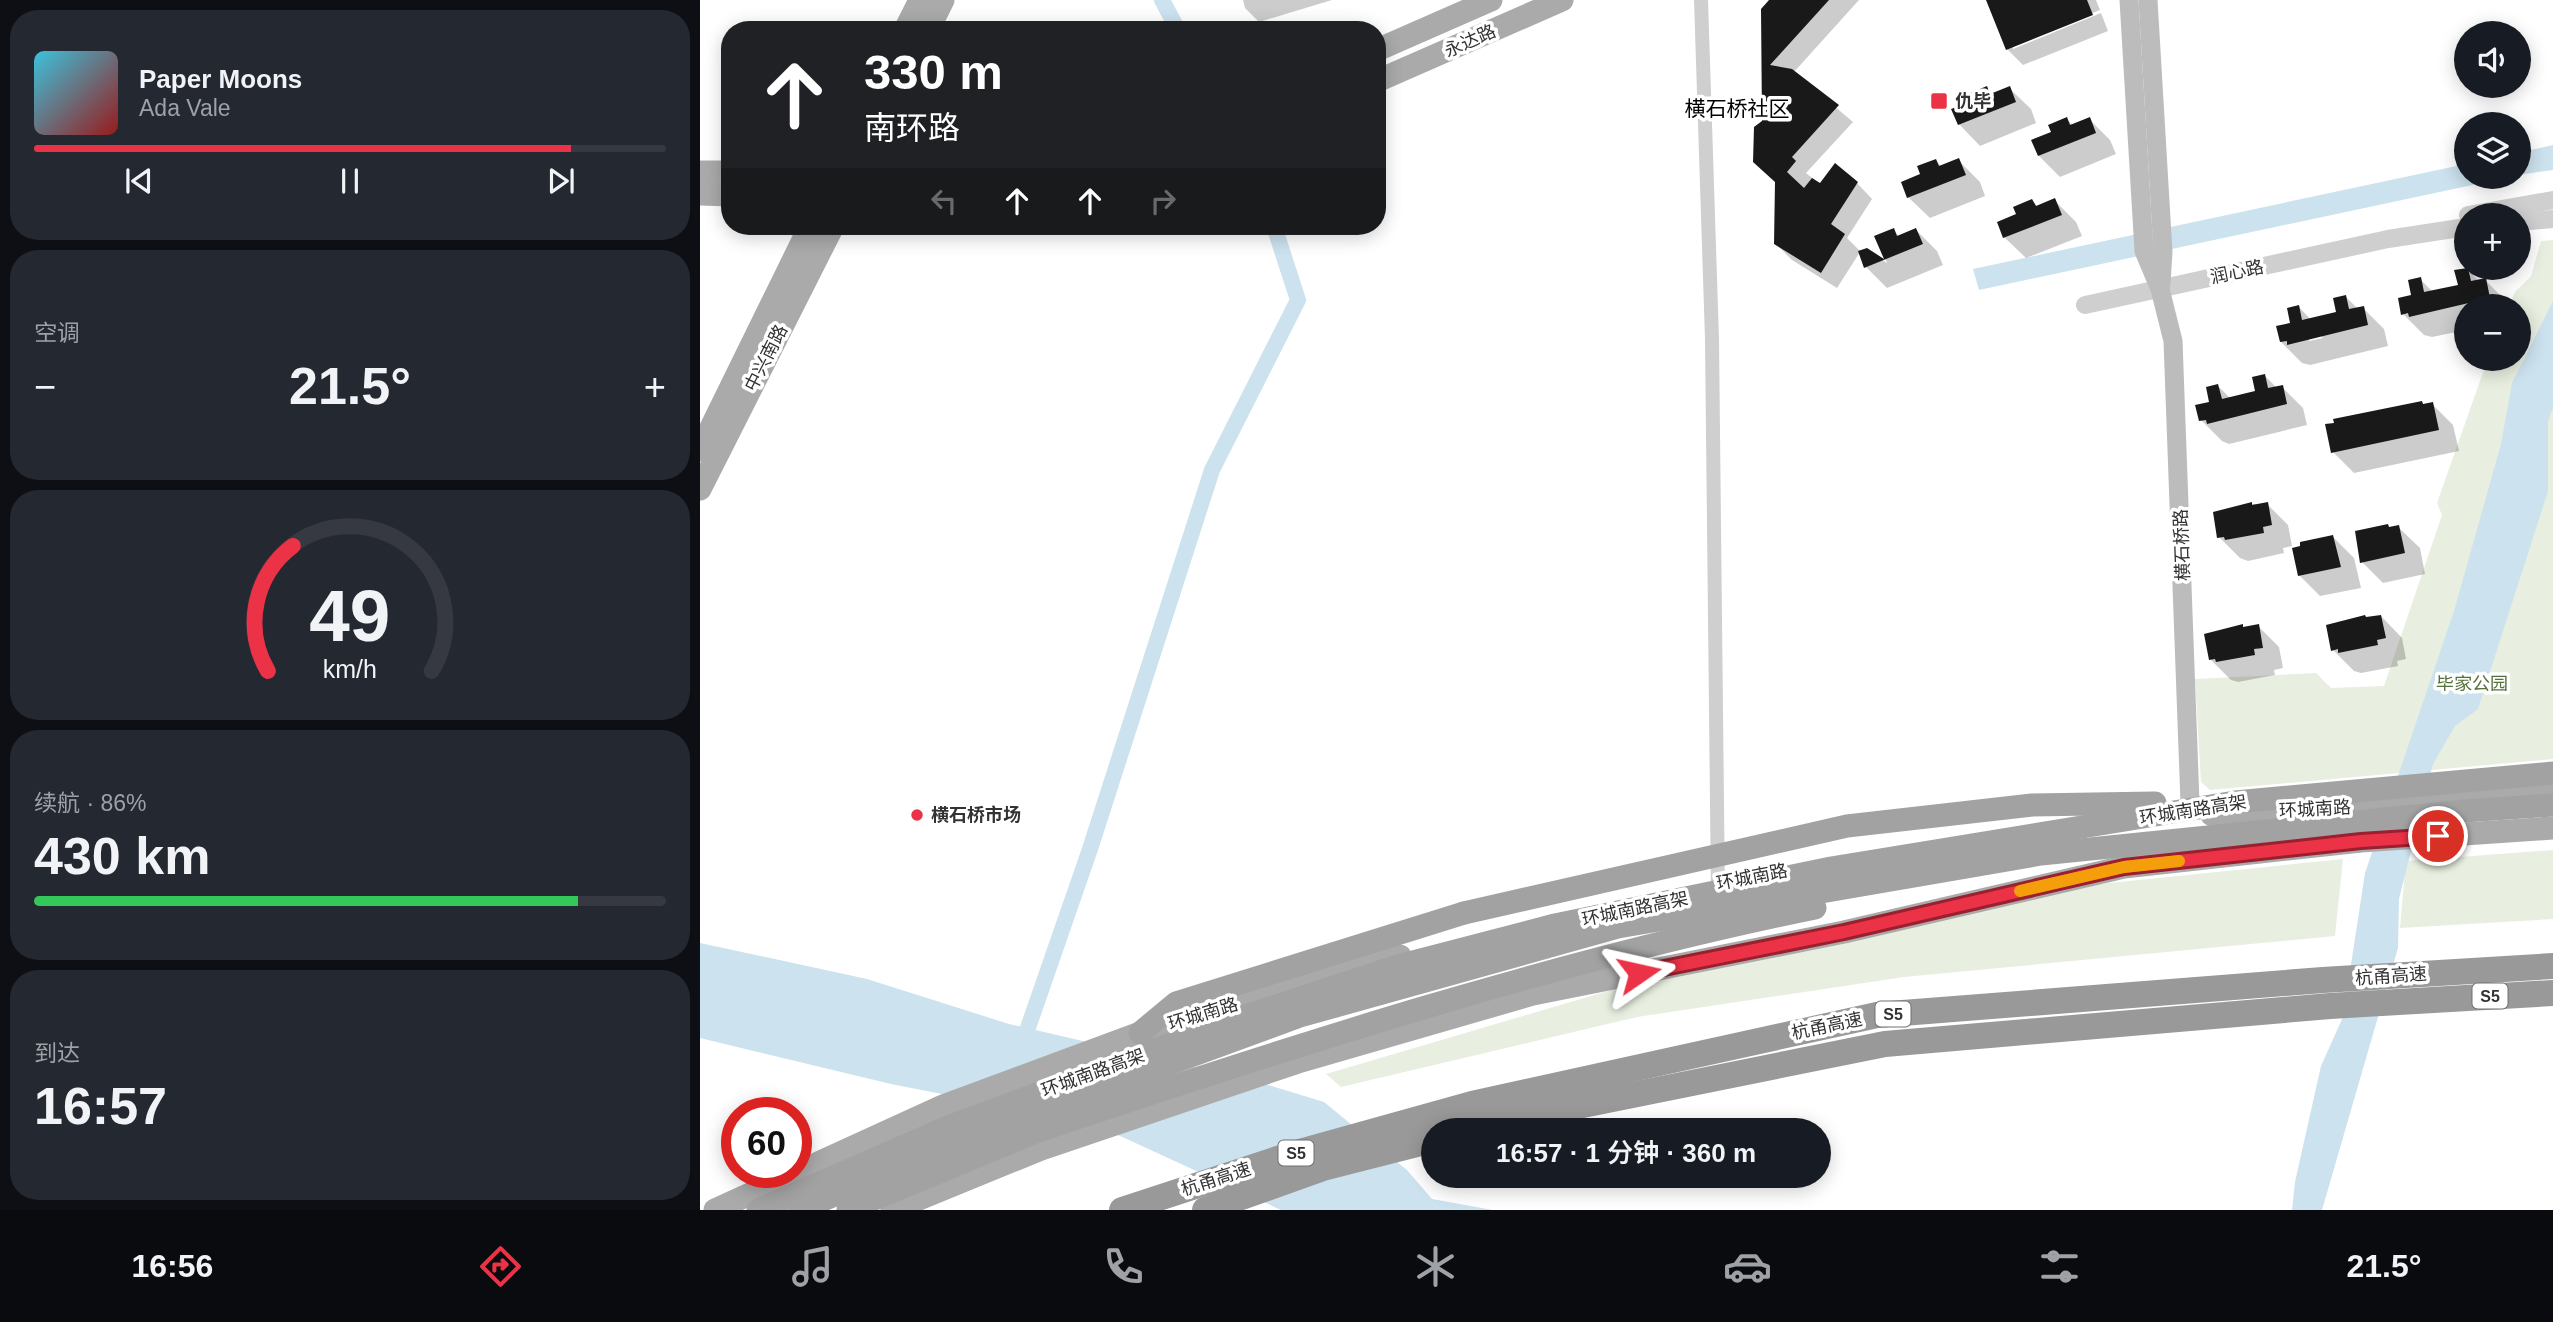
<!DOCTYPE html>
<html lang="zh">
<meta charset="utf-8">
<style>
body{margin:0;font-family:Helvetica,"Noto Sans SC",sans-serif;background:#242831;color:#f1f3f6;height:100vh;display:flex;flex-direction:column;font-size:26px;white-space:nowrap}
*{box-sizing:border-box;margin:0}
p{font-size:23px;color:#9ea1a6}
.icon{flex:none;width:38px;height:38px;fill:none;stroke:currentColor;stroke-width:2;stroke-linecap:round;stroke-linejoin:round}
.map{position:relative;flex:1;overflow:hidden}
.side{display:flex;flex-direction:column;gap:10px;padding:10px;background:#0d0f14;width:700px}
.side>*{flex:none}
.top-card{position:absolute;left:21px;top:21px;width:665px;height:214px;border-radius:28px;box-shadow:0 4px 18px #0003;background:#202124;color:#fff;overflow:hidden}
.controls{position:absolute;left:1754px;top:21px;display:grid;gap:14px}
.controls a{display:grid;place-items:center;width:77px;height:77px;border-radius:50%;background:#171b24;box-shadow:0 4px 18px #0003;font-size:35px}
.speed{position:absolute;left:21px;top:1097px;display:flex;gap:14px;font-size:35px;font-weight:700;text-align:center}
.speed>*{display:grid;place-content:center;width:91px;height:91px;border-radius:50%;background:#171b24;box-shadow:0 4px 18px #0003;line-height:1}
.speed .limit{border:10px solid #d22;background:#fff;color:#111}
.pin{position:absolute;display:grid;place-items:center;width:60px;height:60px;color:#fff;margin:-30px;border:4px solid #fff;border-radius:50%;box-shadow:0 2px 7px #0007}
.me{position:absolute;width:77px;margin:-38px;rotate:79deg;stroke-linejoin:round;filter:drop-shadow(0 0 5px #0008)}
.turn{display:flex;align-items:center;gap:24px;height:147px;padding:0 28px;font-size:32px}
.turn .icon{width:91px;height:91px;stroke-width:2.5}
.turn b{display:block;font-size:49px;line-height:60px}
.lanes{display:flex;align-items:center;height:66px;padding:0 28px;background:#0003;justify-content:center;gap:35px;direction:ltr}
.lanes .off{opacity:.35}
.big{font-size:52px;font-weight:600;line-height:1.1}
.side .tile{flex:1;display:flex;flex-direction:column;justify-content:center;gap:10px;min-width:0;padding:0 24px;border-radius:28px;background:#242831}
.side .dial{align-items:center;gap:0}
.dial svg{height:182px;overflow:visible;fill:none;stroke:#363941;stroke-width:7;stroke-linecap:round;text-anchor:middle}
.dial text{fill:#f1f3f6;stroke:none}
.song{display:flex;align-items:center;gap:21px}
.cover{width:84px;height:84px;border-radius:10px;background:linear-gradient(135deg,hsl(190 70% 55%),hsl(0 70% 35%))}
.played{height:7px;border-radius:4px;background:linear-gradient(90deg,#eb3246 85%,#363941 85%)}
.keys{display:flex;justify-content:space-around;direction:ltr}
.heat{display:flex;justify-content:space-between;align-items:center;font-size:38px;direction:ltr}
.charge{height:10px;border-radius:5px;background:linear-gradient(90deg,#34c759 86%,#363941 0)}
.trip{position:absolute;left:721px;top:1118px;width:410px;height:70px;border-radius:35px;background:#171b24;box-shadow:0 4px 18px #0003;font-weight:600;line-height:70px;text-align:center}
.menu{display:flex;height:112px;justify-content:space-around;align-items:center;background:#090b0e;color:#9ea1a6}
.menu .icon{width:49px;height:49px}
.menu .active{color:#eb3246}
.menu b{font-size:32px;color:#f1f3f6}
main{display:flex;flex:1;min-height:0}
.map>svg:first-child{display:block}
</style>
<main>
<section class="side">
<div class="tile">
<div class="song"><i class="cover"></i><div><b>Paper Moons</b><p>Ada Vale</p></div></div>
<div class="played"></div>
<div class="keys"><svg class="icon" aria-label="previous" viewBox="0 0 24 24"><path d="M18 5L8 12l10 7zM5 5v14"/></svg><svg class="icon" aria-label="pause" viewBox="0 0 24 24"><path d="M8 5v14M16 5v14"/></svg><svg class="icon" aria-label="next" viewBox="0 0 24 24"><path d="M6 5l10 7-10 7zM19 5v14"/></svg></div>
</div>
<div class="tile"><p>空调</p>
<div class="heat"><a>−</a><b class="big">21.5°</b><a>+</a></div>
</div>
<div class="tile dial"><svg viewBox="0 0 100 80">
<path d="M14 69A42 42 0 1 1 86 69"/>
<path d="M14 69A42 42 0 0 1 25 14" stroke="#eb3246"/>
<text x="50" y="56" font-size="32" font-weight="700">49</text>
<text x="50" y="72" font-size="11">km/h</text>
</svg></div>
<div class="tile"><p>续航 · 86%</p><b class="big">430 km</b><div class="charge"></div></div>
<div class="tile"><p>到达</p><b class="big">16:57</b></div>
</section>
<div class="map">
<svg width="1853" height="1210" viewBox="0 0 1853 1210">
<rect width="100%" height="100%" fill="#fff"/>
<g fill="#e8efe0">
<polygon points="1853,240 1853,759 1510,790 1501,782 1495,679 1616,673 1631,688 1684,686 1742,515 1737,503 1781,378 1789,359 1818,359 1818,306 1809,306 1815,292 1831,276 1841,241"/>
<polygon points="1853,850 1853,919 1700,928 1706,861"/>
<polygon points="1643,859 1635,936 1204,977 937,1017 641,1087 626,1074 945,980 1390,885"/>
</g>
<g fill="#cce2ee">
<polygon points="1853,145 1853,170 1818,175 1818,153"/>
<polygon points="1766,164 1766,177 1810,177 1279,290 1273,269"/>
<polygon points="1853,301 1853,408 1848,421 1848,491 1778,709 1755,726 1733,764 1699,899 1698,948 1622,1210 1592,1210 1595,1182 1621,1066 1643,1017 1665,873 1754,611 1801,444 1812,383"/>
<polygon points="0,943 167,979 309,1024 555,1081 624,1102 707,1170 732,1199 793,1210 581,1210 394,1124 191,1084 0,1038"/>
</g>
<g fill="#0003" fill-rule="evenodd">
<polygon points="543,0 632,0 559,22 545,8"/>
<polygon points="1072,0 1159,0 1094,72 1153,122 1106,173 1121,185 1157,183 1172,199 1147,238 1161,252 1167,250 1187,263 1177,237 1193,230 1200,237 1216,230 1237,251 1243,265 1187,288 1166,267 1160,252 1137,288 1092,260 1076,244 1077,183 1064,122"/>
<polygon points="1288,0 1396,0 1400,10 1313,45 1313,49 1401,13 1408,31 1323,65 1307,49"/>
<polygon points="1287,88 1293,95 1309,88 1331,109 1336,123 1280,146 1259,124 1254,110 1273,103"/>
<polygon points="1366,119 1373,125 1389,119 1410,140 1416,154 1360,177 1339,156"/>
<polygon points="1236,161 1242,167 1259,161 1280,182 1285,196 1230,218 1208,197"/>
<polygon points="1332,201 1338,207 1355,201 1376,222 1382,236 1326,258 1304,237"/>
<polygon points="1767,269 1779,281 1785,280 1806,301 1807,306 1766,306 1766,330 1732,337 1724,335 1703,314 1720,279 1733,292 1760,286"/>
<path d="M1646,297L1658,309L1663,308L1684,329L1688,346L1610,365L1602,363L1581,342L1599,307L1611,320L1638,314ZM1620,335L1623,338L1609,341V338Z"/>
<polygon points="1565,376 1577,388 1582,387 1603,408 1607,425 1529,444 1522,441 1501,420 1518,386 1530,398 1557,393"/>
<polygon points="1732,404 1753,425 1759,451 1654,473 1633,452"/>
<polygon points="1551,504 1567,504 1588,525 1592,546 1583,548 1584,553 1548,561 1540,558 1519,537"/>
<polygon points="1688,526 1691,529 1698,527 1720,548 1725,574 1683,583 1662,562"/>
<polygon points="1633,537 1654,558 1661,588 1620,596 1599,575"/>
<polygon points="1681,616 1702,638 1706,659 1697,661 1698,666 1661,673 1654,671 1633,650 1667,619"/>
<polygon points="1558,626 1579,647 1583,668 1574,670 1575,675 1538,682 1531,680 1510,659"/>
</g>
<g fill="none" stroke-linecap="round" stroke-linejoin="round">
<g stroke="#cce2ee" stroke-width="16">
<polyline points="462,0 478,30"/>
<polyline points="321,1048 390,849 512,470 598,300 574,226"/>
</g>
</g>
<g fill="#191919">
<polygon points="1069,0 1129,0 1070,65 1092,69 1139,105 1092,157 1096,161 1087,172 1104,188 1112,178 1120,183 1135,163 1158,182 1131,224 1145,234 1121,273 1074,244 1075,182 1053,162 1054,127 1062,121 1061,9"/>
<polygon points="1286,0 1387,0 1393,15 1306,50"/>
<polygon points="1287,86 1290,94 1310,86 1316,102 1258,125 1251,109 1271,102 1268,94"/>
<polygon points="1367,117 1370,125 1390,117 1396,133 1338,156 1331,140 1351,132 1348,125"/>
<polygon points="1259,158 1266,175 1207,198 1201,182 1220,174 1217,166 1236,159 1239,166"/>
<polygon points="1355,198 1362,215 1303,238 1297,222 1316,214 1313,207 1332,199 1336,206"/>
<polygon points="1194,228 1197,236 1216,228 1223,244 1164,268 1158,251 1167,248 1184,259 1174,236"/>
<polygon points="1768,268 1771,281 1786,278 1790,298 1709,317 1708,313 1701,315 1698,298 1711,295 1708,280 1721,277 1724,292 1758,285 1754,270"/>
<polygon points="1646,295 1649,309 1664,306 1668,325 1587,345 1587,341 1580,342 1576,326 1590,323 1587,308 1599,305 1602,320 1636,312 1633,298"/>
<polygon points="1565,374 1568,388 1583,385 1587,404 1507,424 1506,420 1499,421 1495,405 1509,402 1506,387 1518,384 1522,399 1555,391 1552,377"/>
<polygon points="1722,401 1723,404 1733,402 1739,430 1631,453 1625,424 1634,423 1633,419"/>
<polygon points="1552,502 1552,505 1568,502 1572,525 1563,527 1564,533 1525,540 1524,537 1517,538 1513,512"/>
<polygon points="1688,524 1689,527 1699,525 1705,553 1660,563 1655,531"/>
<polygon points="1633,535 1641,567 1598,576 1592,548 1600,546 1600,542"/>
<polygon points="1665,615 1666,617 1681,615 1686,638 1677,640 1678,645 1638,653 1638,649 1631,651 1626,625"/>
<polygon points="1543,624 1543,627 1559,624 1563,648 1554,649 1555,655 1516,662 1515,659 1509,660 1504,634"/>
</g>
<g fill="none" stroke-linecap="round" stroke-linejoin="round">
<polyline stroke="#cfcfcf" stroke-width="14" points="1001,0 1012,339 1018,896"/>
<g stroke="#cfcfcf" stroke-width="18">
<polyline points="1768,215 1853,200"/>
<polyline points="1818,222 1853,219"/>
<polyline points="1385,305 1688,239 1766,227"/>
</g>
<g stroke="#bcbcbc" stroke-width="19">
<polyline points="1429,0 1444,251 1460,289 1473,341 1490,803"/>
<polyline points="1448,0 1463,252 1461,284"/>
</g>
<g stroke="#aaa" stroke-width="23">
<polyline points="205,30 220,0"/>
<polyline points="228,30 243,0"/>
<polyline points="677,50 791,0"/>
<polyline points="677,81 862,0"/>
<polyline points="0,172 30,172"/>
<polyline points="0,194 30,195"/>
<polyline points="0,450 110,226"/>
<polyline points="0,489 133,226"/>
<polyline points="1512,815 1680,805 1853,786"/>
<polyline points="15,1210 243,1106 440,1033 638,971 700,956"/>
<polyline points="192,1210 341,1149 598,1062 833,994 1144,932 1424,867 1661,841 1853,828"/>
</g>
<g stroke="#a2a2a2" stroke-width="23">
<polyline points="440,1033 476,1003 764,913"/>
<polyline points="148,1210 338,1131"/>
</g>
<g stroke="#999" stroke-width="26">
<polyline points="828,1116 1185,1044 1630,1006 1853,993"/>
<polyline points="422,1210 596,1153 772,1104 1177,1015 1623,980 1853,966"/>
<polyline points="505,1210 623,1168 733,1140"/>
</g>
<g stroke="#a2a2a2" stroke-width="23">
<polyline points="764,913 1147,826 1332,805 1455,803"/>
<path d="M338,1131C593,1046 851,962 1115,908"/>
<polyline points="58,1210 248,1127 546,1016 698,966 855,925 1131,868 1535,802 1853,773"/>
<polyline points="99,1210 305,1124 600,1016 918,927 1341,854 1764,811 1853,805"/>
</g>
<polyline stroke="#999" stroke-width="26" points="772,1130 828,1116"/>
</g>
<g fill="none" stroke-linecap="round" stroke-linejoin="round">
<g stroke="#99202e" stroke-width="18">
<polyline id="route" points="939,973 1144,932 1424,867 1661,841 1738,836"/>
</g>
<use href="#route" stroke="#eb3246" stroke-width="12"/>
<polyline stroke="#f59e0b" stroke-width="12" points="1320,891 1424,867 1479,861"/>
</g>
<g fill="#eb3246" stroke="#fff" stroke-width="2.5">
<rect x="1230" y="92" width="18" height="18" rx="3.5"/>
<circle cx="217" cy="815" r="7"/>
</g>
<g text-anchor="middle" stroke-width="7" stroke-linejoin="round" paint-order="stroke">
<g fill="#fff" stroke="#707070" stroke-width="2">
<rect x="1772.5" y="983.5" width="35" height="25" rx="5"/>
<rect x="1175.5" y="1001.5" width="35" height="25" rx="5"/>
<rect x="578.5" y="1140.5" width="35" height="25" rx="5"/>
</g>
<g font-size="16" font-weight="bold" fill="#323232">
<text x="1790" y="1002">S5</text>
<text x="1193" y="1020">S5</text>
<text x="596" y="1159">S5</text>
</g>
<g font-size="18" fill="#323232" stroke="#fff">
<text transform="translate(770 41) rotate(-24)" y="6">永达路</text>
<text transform="translate(1537 272) rotate(-12)" y="6">润心路</text>
<text transform="translate(66 358) rotate(-63)" y="6">中兴南路</text>
<text transform="translate(1482 545) rotate(-92)" y="6">横石桥路</text>
<text transform="translate(1615 809) rotate(-3)" y="6">环城南路</text>
<text transform="translate(1493 810) rotate(-9)" y="6">环城南路高架</text>
<text transform="translate(1052 877) rotate(-11)" y="6">环城南路</text>
<text transform="translate(935 909) rotate(-12)" y="6">环城南路高架</text>
<text transform="translate(1691 976) rotate(-4)" y="6">杭甬高速</text>
<text transform="translate(503 1014) rotate(-17)" y="6">环城南路</text>
<text transform="translate(1127 1026) rotate(-12)" y="6">杭甬高速</text>
<text transform="translate(393 1073) rotate(-20)" y="6">环城南路高架</text>
<text transform="translate(516 1179) rotate(-18)" y="6">杭甬高速</text>
</g>
<g font-size="18" font-weight="bold" fill="#323232" stroke="#fff" text-anchor="start">
<text x="1255" y="107">仇毕</text>
<text x="231" y="821">横石桥市场</text>
</g>
<g font-size="18" fill="#56703d" stroke="#fff">
<text x="1772" y="690">毕家公园</text>
</g>
<g font-size="21" fill="#000" stroke="#fff">
<text x="1037" y="116">横石桥社区</text>
</g>
</g>
</svg>
<div class="controls">
<a><svg class="icon" aria-label="sound" viewBox="0 0 24 24"><path d="M4 9h4l5-4v14l-5-4H4zM17 9q2 3 0 6"/></svg></a>
<a><svg class="icon" aria-label="layers" viewBox="0 0 24 24"><path d="M12 4l9 5-9 5-9-5zM3 14l9 5 9-5"/></svg></a>
<a>+</a>
<a>−</a>
</div>
<div class="speed"><div class="limit">60</div></div>
<div class="pin" style="left:1738px;top:836px;background:#d93025"><svg class="icon" aria-label="arrive" viewBox="0 0 24 24"><path d="M6 21V4h12l-3 4 3 4H6"/></svg></div>
<svg class="me" style="left:939px;top:973px" viewBox="-20 -20 40 40"><path d="M0-17L14 15 0 8-14 15z" fill="#eb3246" stroke="#fff" stroke-width="4"/></svg>
<div class="trip">16:57 · 1 分钟 · 360 m</div>
<div class="top-card">
<div class="turn"><svg class="icon" aria-label="ahead" viewBox="0 0 24 24"><path d="M12 20V5M6 11l6-6 6 6"/></svg><div><b>330 m</b>南环路</div></div>
<div class="lanes"><svg class="icon off" aria-label="left" viewBox="0 0 24 24"><path d="M17 20v-9H6M10 6l-5 5 5 5"/></svg><svg class="icon" aria-label="ahead" viewBox="0 0 24 24"><path d="M12 20V5M6 11l6-6 6 6"/></svg><svg class="icon" aria-label="ahead" viewBox="0 0 24 24"><path d="M12 20V5M6 11l6-6 6 6"/></svg><svg class="icon off" aria-label="right" viewBox="0 0 24 24"><path d="M7 20v-9h11M14 6l5 5-5 5"/></svg></div>
</div>
</div>
</main>
<nav class="menu">
<b>16:56</b>
<svg class="icon active" aria-label="directions" viewBox="0 0 24 24"><path d="M12 3l9 9-9 9-9-9zM9 14v-3h6M13 9l2 2-2 2"/></svg>
<svg class="icon" aria-label="music" viewBox="0 0 24 24"><path d="M9 18V5l10-2v13"/><circle cx="6" cy="18" r="3"/><circle cx="16" cy="16" r="3"/></svg>
<svg class="icon" aria-label="phone" viewBox="0 0 24 24"><path d="M5 4h4l2 5-3 2q2 4 5 5l2-3 5 2v4C11 20 4 13 5 4z"/></svg>
<svg class="icon" aria-label="climate" viewBox="0 0 24 24"><path d="M12 3v18M4 7l16 10M4 17L20 7"/></svg>
<svg class="icon" aria-label="car" viewBox="0 0 24 24"><path d="M5 17H2v-5l4-1 3-4h7l3 4 3 1v5h-3M9 17h6M6 11h13"/><circle cx="7" cy="17" r="2"/><circle cx="17" cy="17" r="2"/></svg>
<svg class="icon" aria-label="filters" viewBox="0 0 24 24"><path d="M4 7h16M4 17h16"/><circle cx="9" cy="7" r="2"/><circle cx="15" cy="17" r="2"/></svg>
<b>21.5°</b>
</nav>
